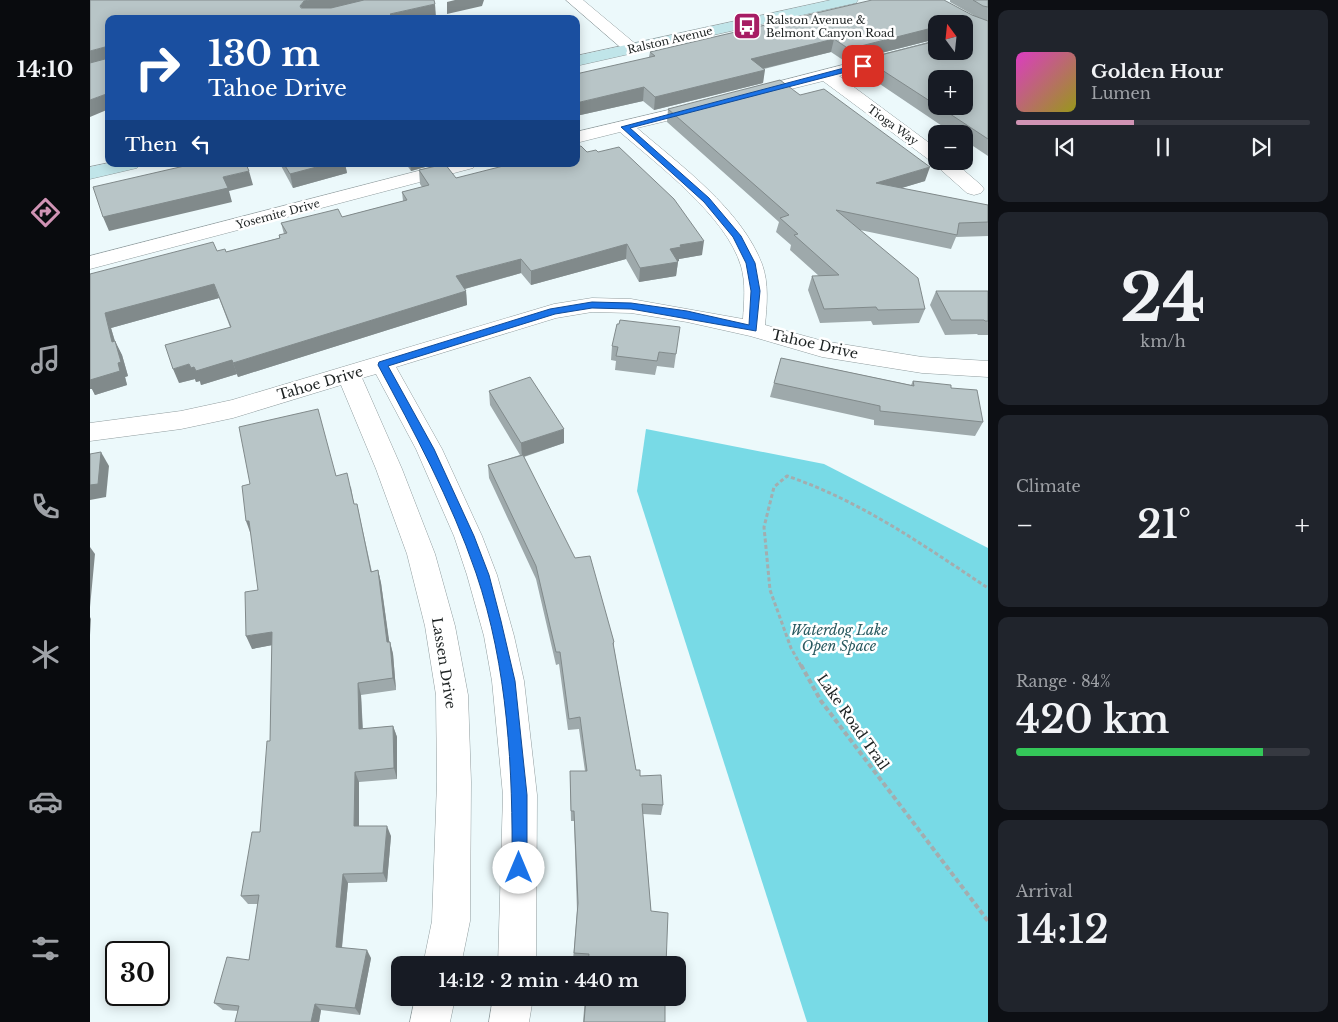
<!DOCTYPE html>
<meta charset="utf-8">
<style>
body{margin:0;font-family:"Libre Baskerville",serif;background:#20242c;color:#f1f3f6;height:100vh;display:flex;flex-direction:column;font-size:19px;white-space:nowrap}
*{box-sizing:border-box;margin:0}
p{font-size:16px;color:#9ea1a6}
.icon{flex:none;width:28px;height:28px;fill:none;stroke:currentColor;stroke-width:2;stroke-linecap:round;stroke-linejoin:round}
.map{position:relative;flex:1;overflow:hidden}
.panel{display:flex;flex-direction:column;gap:10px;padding:10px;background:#0d0f14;width:350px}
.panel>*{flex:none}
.banner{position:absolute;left:15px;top:15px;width:475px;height:152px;border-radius:10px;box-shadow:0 2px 12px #0003;background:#1a4fa0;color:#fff;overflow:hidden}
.needle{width:32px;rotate:345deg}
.fabs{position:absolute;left:838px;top:15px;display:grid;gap:10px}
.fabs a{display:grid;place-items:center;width:45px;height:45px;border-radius:10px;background:#171b24;box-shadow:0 2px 12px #0003;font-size:25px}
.speed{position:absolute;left:15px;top:941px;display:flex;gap:10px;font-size:25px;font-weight:700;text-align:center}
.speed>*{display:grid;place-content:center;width:65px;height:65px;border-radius:50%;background:#171b24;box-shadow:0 2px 12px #0003;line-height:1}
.speed .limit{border:2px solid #111;border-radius:8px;background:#fff;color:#111}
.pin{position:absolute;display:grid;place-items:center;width:42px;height:42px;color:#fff;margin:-21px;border-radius:10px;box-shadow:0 2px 8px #0006}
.me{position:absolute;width:55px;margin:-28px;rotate:0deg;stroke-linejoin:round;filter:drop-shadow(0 0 4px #0008)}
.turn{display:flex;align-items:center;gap:18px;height:105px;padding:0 20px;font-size:22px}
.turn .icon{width:65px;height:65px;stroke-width:2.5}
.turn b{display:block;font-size:35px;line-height:42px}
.then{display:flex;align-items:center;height:48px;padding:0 20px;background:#0003;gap:10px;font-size:19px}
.big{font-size:38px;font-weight:600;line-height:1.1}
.panel .widget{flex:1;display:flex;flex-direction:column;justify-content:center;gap:8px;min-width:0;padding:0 18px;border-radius:10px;background:#20242c}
.panel .dial{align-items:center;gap:0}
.dial b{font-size:65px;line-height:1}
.song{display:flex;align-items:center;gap:15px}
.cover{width:60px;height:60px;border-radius:8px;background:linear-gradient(135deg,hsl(310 70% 55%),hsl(60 70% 35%))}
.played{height:5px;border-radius:2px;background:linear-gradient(90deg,#d093b4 40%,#363941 40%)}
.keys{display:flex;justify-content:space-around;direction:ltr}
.heat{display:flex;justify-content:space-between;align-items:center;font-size:28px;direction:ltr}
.charge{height:8px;border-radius:4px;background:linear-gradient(90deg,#34c759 84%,#363941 0)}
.trip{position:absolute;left:301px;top:956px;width:295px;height:50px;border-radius:10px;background:#171b24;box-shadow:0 2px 12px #0003;font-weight:600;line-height:50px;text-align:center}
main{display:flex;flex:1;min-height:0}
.tabs{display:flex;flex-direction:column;width:90px;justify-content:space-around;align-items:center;background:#090b0e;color:#9ea1a6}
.tabs .icon{width:35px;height:35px}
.tabs .on{color:#d093b4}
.tabs b{font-size:22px;color:#f1f3f6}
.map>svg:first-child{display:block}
</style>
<main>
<nav class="tabs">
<b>14:10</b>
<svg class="icon on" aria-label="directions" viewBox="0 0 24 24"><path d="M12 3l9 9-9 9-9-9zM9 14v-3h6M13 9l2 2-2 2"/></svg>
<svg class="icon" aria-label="music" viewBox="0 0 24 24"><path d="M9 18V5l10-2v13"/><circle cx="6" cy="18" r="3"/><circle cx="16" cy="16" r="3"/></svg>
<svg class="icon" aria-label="phone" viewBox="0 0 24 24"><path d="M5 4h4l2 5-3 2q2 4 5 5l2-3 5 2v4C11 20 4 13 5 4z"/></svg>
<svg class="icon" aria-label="climate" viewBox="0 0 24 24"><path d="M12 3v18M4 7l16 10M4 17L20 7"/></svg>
<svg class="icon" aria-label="car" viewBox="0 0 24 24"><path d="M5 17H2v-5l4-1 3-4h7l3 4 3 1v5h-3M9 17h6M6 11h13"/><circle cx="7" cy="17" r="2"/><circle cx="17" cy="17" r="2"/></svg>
<svg class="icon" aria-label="filters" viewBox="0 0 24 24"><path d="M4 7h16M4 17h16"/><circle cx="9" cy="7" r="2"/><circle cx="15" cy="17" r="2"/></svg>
</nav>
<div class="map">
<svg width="898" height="1022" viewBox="0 0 898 1022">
<rect width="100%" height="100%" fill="#ecf9fb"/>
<polygon fill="#78dae6" points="556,429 734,464 898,548 898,1022 717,1022 547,491"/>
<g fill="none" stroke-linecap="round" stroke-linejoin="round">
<g stroke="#919d9f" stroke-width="1">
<g id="street">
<polygon points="476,0 493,0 548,46 550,49 548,52 536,52"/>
<polygon points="846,41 846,51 749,76 846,148 846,161 863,161 891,185 894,189 891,193 884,195 877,193 842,162 733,81 661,99 655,98 652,94 655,90"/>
<path d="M612,102L618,103L621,107L618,111L547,128C590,165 651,209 672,264C679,283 677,305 675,325L733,341L832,357L898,361V377L832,373L732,357L660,336L597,322L541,313L502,312L466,318L306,367L352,449L392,536L407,575L424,636L434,681L447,795L446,965H408L413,795L402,681L394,636L377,575L364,536L326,449L286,374L272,378L312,469L345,554L365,626L378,695L381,782L380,921L371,965H333L342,921L347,782L346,695L335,626L317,554L286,469L251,385L143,418L91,429L0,441V423L91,411L142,400L464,304L502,298L541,299L653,319C654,302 656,283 651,266C636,216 569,166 530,132L486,143V132Z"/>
<polygon points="355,164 385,164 383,168 0,269 0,256"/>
<polygon points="325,998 365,998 360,1022 320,1022"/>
<polygon points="403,998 443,998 439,1022 399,1022"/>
</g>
</g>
<g stroke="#919d9f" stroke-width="1">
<g id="secondary">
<polygon points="741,0 768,0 766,3 761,4 486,66 486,56"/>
<polygon points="19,163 19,164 49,164 47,168 0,179 0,167"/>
</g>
</g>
<path stroke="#a3adaf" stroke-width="3" stroke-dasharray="4 2.5" stroke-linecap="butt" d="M711,666L701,648L680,590L674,527L684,487L697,476C771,501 833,545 898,588"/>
<polyline stroke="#a3adaf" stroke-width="4" stroke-dasharray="5 3" stroke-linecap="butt" points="711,665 731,701 898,921"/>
<use href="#street" fill="#fff" fill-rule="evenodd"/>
<use href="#secondary" fill="#c0e5e9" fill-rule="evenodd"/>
</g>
<g fill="#9ea9ab" fill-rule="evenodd">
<path d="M860,0H898V156L874,140V134H864L772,72L775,59L846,51L874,24H846V40V39L756,62L741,52L674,69L673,83L564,110L553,101L486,116L559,57L560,52L882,15L885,16L860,2ZM846,79L874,106H846Z"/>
<polygon points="710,95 835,181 811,188 898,205 898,236 866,237 861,249 770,230 835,309 829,323 783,325 781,321 730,323 718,290 722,276 729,276 700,250 701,245 686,232 689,222 577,122 578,109"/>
<polygon points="497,152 612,255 589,259 589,261 588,261 586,276 549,282 536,259 441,285 431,273 375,289 376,291 377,305 148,377 147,374 111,385 110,381 106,382 105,379 89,383 140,327 129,298 21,328 25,341 32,355 38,376 35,377 37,385 5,395 2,389 0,389 0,274 127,251 136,252 189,238 189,235 194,234 191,223 252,217 313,201 312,192 332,187 330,184 329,170 366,178"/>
<polygon points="190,164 255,164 257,173 203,188"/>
<polygon points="316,164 346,164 321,171"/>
<polygon points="846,291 898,291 898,335 888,335 887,334 855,335 840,305"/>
<polygon points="522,346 586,354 584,368 567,366 565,375 525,370 526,361 521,360"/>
<polygon points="691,358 821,385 823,381 861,388 893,422 885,436 784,425 784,420 680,397"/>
<polygon points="399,391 474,443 434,457 524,642 524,648 546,770 573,805 571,815 553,814 561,911 576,965 497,965 497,962 483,960 487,911 484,821 481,821 480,782 480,771 495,771 489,729 478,730 469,664 466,665 446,579 399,478 398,465 430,455 400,405"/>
<polygon points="246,476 261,487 264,504 267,504 282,572 288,570 291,583 299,642 300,642 303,654 306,690 271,695 273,729 303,726 307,737 307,779 269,782 269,826 301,836 297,882 258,883 252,948 281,958 270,1015 231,1010 229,1022 145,1022 148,1011 133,1010 124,1003 159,960 168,904 158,904 151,896 170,832 180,741 182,645 162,649 168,590"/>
<polygon points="495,998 575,998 575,1022 493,1022"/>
</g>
<g fill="#818a8b">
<polygon points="219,0 278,0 217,14 210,6 214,1"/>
<polygon points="365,0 394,0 392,6 357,14 357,2"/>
<polygon points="345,4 346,17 339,19 298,19 300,14"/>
<polygon points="846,27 846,39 756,62 759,49"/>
<polygon points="744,39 741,52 659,72 661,59"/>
<polygon points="15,47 19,61 0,65 0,51"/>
<polygon points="675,70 673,83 564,110 565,97"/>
<polygon points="554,87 553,101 486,116 486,103"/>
<polygon points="19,93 19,109 0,117 0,100"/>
<polygon points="238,164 255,164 257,173 203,188 200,174"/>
<polygon points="320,164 346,164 321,171"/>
<polygon points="840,167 835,181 782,197 786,183"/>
<polygon points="159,171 163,185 139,191 142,202 19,231 13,217 133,177"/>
<polygon points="614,241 612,255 589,259 589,261 578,263 580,249 590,245"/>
<polygon points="537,244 536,259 441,285 441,271"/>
<polygon points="431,259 431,273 367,291 366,276"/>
<polygon points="588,262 586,276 549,282 550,268"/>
<polygon points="124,284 129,298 21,328 29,356 22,342 15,313"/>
<polygon points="376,291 377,305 148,377 143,363"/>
<polygon points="25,341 32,355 38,376 35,377 37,385 5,395 2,389 0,389 0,380 28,363"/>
<polygon points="142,360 147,374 111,385 110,381 106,382 105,379 89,383 83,369 99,364"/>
<polygon points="474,429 474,443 432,457 431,443"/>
<polygon points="11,452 19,466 16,497 0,500 0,485"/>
<polygon points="156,521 159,521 161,535"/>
<polygon points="0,547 5,554 0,607"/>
<polygon points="288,570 291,583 301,654 297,642"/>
<polygon points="0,617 1,619 0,635"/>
<polygon points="182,632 188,644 162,649 156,636"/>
<polygon points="300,642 303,654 306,690 303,678"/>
<polygon points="268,683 271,695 273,741 269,729"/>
<polygon points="303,726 307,737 307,779 304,768"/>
<polygon points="265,772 269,782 269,836 264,826"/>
<polygon points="297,826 301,836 297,882 293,873"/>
<polygon points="253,874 258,883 251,955 246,947"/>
<polygon points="277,950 281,958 270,1015 265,1008"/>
<polygon points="225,1004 231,1010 229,1022 221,1022"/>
</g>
<g fill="#b8c5c7" stroke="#818a8b">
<polygon points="0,0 219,0 214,1 210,6 211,8 241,8 274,0 344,0 345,4 300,14 303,17 298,18 299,19 19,19 19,93 0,100 0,63 15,59 15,47 0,51"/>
<polygon points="782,0 854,0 882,15 898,21 898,139 848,106 874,106 874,79 846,79 846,105 775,59 846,41 846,51 874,51 874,24 846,24 846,27 759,49 744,39 661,59 675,70 565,97 554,87 486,103 486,74 565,56 560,52"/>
<polygon points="883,0 898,0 898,7 893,6"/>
<polygon points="690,80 710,95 734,89 840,167 786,183 898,205 898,222 869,223 867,235 746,210 828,278 835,309 788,310 786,307 734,309 722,276 749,275 704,235 708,234 690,218 699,215 578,109"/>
<polygon points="491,146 497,152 506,150 508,152 529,147 584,199 614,241 590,245 591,247 580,249 588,262 550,268 537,244 441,271 431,259 366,276 376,291 143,363 142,360 106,371 104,367 101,368 99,364 83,369 75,345 141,327 124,284 15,313 22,342 25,341 31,362 28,363 30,371 0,380 0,274 123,242 127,251 135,249 136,252 190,238 189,235 197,233 191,223 248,209 252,217 317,200 312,192 339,185 329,170 355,164 366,178 421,164 486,164 486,147"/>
<polygon points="103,164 156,164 159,171 133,177 138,188 13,217 3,187"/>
<polygon points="194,164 238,164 200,174"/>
<polygon points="846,291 898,291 898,321 895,321 894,320 861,320"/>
<polygon points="530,320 590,327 586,354 569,352 567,361 526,356 528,347 522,346 527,324 529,324"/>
<polygon points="691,358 824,386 823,381 861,385 861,388 887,390 893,422 790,411 790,406 684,383"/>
<polygon points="440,377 474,429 431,443 399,391"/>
<polygon points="228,409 246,476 257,473 264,504 267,504 281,572 288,570 297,642 300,642 303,678 268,683 269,729 303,726 304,768 265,772 264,826 297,826 293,873 253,874 246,947 277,950 265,1008 225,1004 221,1022 145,1022 149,1006 124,1003 137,957 159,960 169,895 151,896 162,832 170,832 177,741 180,741 182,632 156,636 155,592 168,590 159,521 156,521 152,486 160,484 149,427"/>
<polygon points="11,452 8,484 0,485 0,454"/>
<polygon points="433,455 485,558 500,556 524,642 523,643 546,770 550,770 550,776 571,775 573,805 552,804 561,911 578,913 576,965 498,965 499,954 484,953 488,903 484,811 481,811 480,771 497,771 490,717 479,719 470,652 466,652 446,566 398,465"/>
<polygon points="496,998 575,998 575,1022 494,1022"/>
</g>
<path fill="#1a73e8" stroke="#114b97" d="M773,63L775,64V67L540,128L619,198L651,236L665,263L670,291L666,331L541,309L502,308L465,314L298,366L344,449L384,536L399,575L411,621L425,681L437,795V868L434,873L429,876L424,873L422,868C423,770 418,667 386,573C361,500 324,432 288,365L289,362L460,309L502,302L541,303L597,311L659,325L661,291L656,263L643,237L614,202L531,127Z"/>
<defs>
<g id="bus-square" transform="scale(1.4375)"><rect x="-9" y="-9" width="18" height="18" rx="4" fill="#a71d64" stroke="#fff"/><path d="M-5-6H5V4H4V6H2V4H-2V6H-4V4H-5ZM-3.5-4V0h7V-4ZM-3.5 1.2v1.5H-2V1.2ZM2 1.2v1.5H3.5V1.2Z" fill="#fff"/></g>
</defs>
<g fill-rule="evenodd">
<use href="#bus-square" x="657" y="26"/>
</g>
<g text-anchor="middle" stroke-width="5" stroke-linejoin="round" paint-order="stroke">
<g font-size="11" fill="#1d2222" stroke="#fff" text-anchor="start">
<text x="676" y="24">Ralston Avenue &amp;<tspan x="676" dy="13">Belmont Canyon Road</tspan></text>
</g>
<g font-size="11" fill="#1d2222" stroke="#fff">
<text transform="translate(580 40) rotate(-13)" y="4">Ralston Avenue</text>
<text transform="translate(803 125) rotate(36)" y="4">Tioga Way</text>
<text transform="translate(188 214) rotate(-15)" y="4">Yosemite Drive</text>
</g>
<g font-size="14" fill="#1d2222" stroke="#fff">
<text transform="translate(725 344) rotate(13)" y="5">Tahoe Drive</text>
<text transform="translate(230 383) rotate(-16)" y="5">Tahoe Drive</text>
<text transform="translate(354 663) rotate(81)" y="5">Lassen Drive</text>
<text transform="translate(763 722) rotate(55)" y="5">Lake Road Trail</text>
</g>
<g font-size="14" font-style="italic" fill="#2a5a60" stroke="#fff">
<text x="749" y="635">Waterdog Lake<tspan x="749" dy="16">Open Space</tspan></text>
</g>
</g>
</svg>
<div class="fabs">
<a><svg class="needle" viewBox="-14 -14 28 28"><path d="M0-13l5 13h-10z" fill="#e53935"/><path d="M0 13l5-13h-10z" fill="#9ea1a6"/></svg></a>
<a>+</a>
<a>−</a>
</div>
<div class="speed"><div class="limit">30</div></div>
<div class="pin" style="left:773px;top:66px;background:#d93025"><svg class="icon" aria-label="arrive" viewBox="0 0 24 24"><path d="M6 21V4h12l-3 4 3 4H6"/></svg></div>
<svg class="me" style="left:429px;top:868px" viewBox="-20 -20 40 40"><circle r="19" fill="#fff"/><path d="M0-13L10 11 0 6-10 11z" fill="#1a73e8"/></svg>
<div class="trip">14:12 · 2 min · 440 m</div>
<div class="banner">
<div class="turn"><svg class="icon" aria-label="right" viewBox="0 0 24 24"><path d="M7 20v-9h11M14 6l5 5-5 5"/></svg><div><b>130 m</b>Tahoe Drive</div></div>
<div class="then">Then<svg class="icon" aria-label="left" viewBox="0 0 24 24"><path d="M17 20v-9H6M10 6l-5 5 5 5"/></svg></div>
</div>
</div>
<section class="panel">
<div class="widget">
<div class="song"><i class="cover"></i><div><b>Golden Hour</b><p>Lumen</p></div></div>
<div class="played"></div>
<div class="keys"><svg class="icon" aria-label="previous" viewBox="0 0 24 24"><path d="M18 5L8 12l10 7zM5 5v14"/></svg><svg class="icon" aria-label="pause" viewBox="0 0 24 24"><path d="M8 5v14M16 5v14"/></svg><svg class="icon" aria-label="next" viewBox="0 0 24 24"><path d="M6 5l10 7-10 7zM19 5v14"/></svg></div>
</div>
<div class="widget dial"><b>24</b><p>km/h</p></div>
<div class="widget"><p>Climate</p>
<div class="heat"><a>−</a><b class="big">21°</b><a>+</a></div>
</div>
<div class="widget"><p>Range · 84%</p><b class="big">420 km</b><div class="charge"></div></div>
<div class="widget"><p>Arrival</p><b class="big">14:12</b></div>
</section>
</main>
